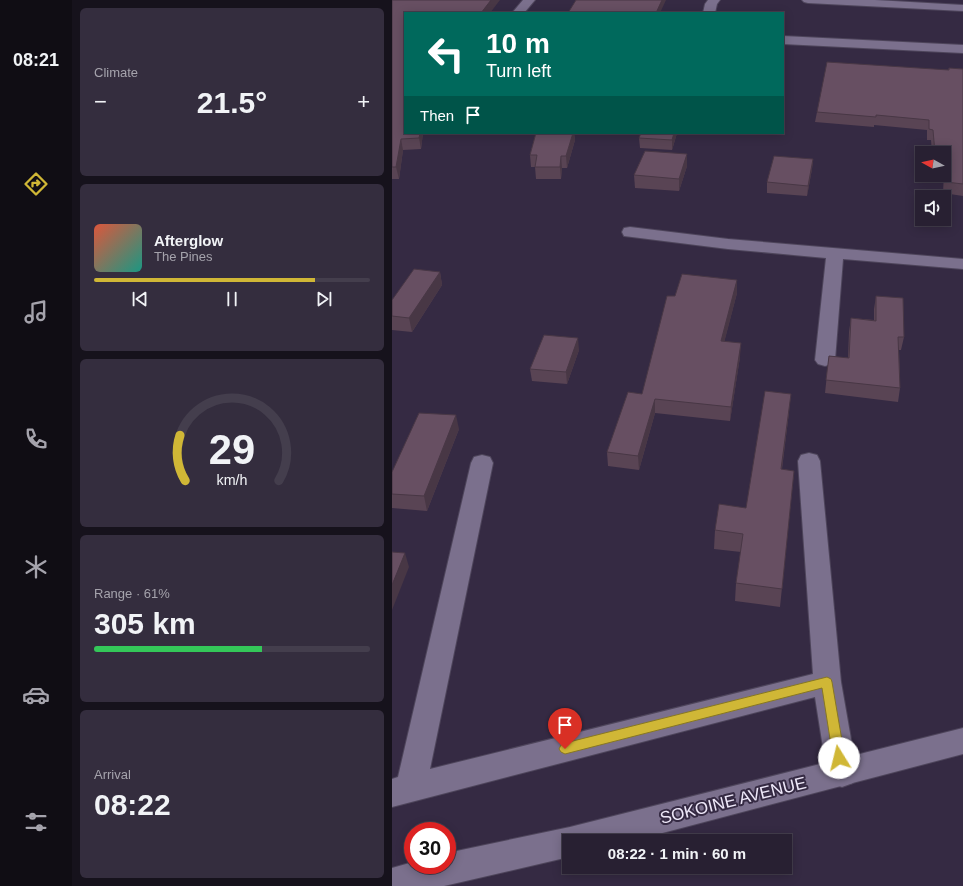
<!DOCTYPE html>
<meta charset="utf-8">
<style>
body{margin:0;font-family:Helvetica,sans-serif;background:#342d3e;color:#f1f3f6;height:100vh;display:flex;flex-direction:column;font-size:15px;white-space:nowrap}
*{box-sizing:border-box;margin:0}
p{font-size:13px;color:#a5a3ac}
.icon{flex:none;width:22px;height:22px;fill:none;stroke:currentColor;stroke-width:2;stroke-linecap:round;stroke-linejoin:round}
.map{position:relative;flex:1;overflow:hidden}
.details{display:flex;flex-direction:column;gap:8px;padding:8px;background:#16121c;width:320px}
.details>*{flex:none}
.banner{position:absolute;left:12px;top:12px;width:380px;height:122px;border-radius:0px;box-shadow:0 2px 10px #0003,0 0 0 1px #443e4d;background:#00695c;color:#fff;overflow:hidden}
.needle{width:26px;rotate:278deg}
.controls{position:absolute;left:523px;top:146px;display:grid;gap:8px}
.controls a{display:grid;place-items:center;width:36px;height:36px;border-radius:0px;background:#282032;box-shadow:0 2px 10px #0003,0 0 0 1px #443e4d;font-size:20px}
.speed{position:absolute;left:12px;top:822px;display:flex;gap:8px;font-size:20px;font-weight:700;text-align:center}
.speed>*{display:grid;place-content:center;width:52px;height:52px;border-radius:50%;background:#282032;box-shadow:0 2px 10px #0003,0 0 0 1px #443e4d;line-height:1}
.speed .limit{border:6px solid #d22;background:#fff;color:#111}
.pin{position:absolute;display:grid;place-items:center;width:34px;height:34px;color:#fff;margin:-41px -17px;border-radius:50% 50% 50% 0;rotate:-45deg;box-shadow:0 0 4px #0007}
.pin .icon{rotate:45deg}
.me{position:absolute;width:44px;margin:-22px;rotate:351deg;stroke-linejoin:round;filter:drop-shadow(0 0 3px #0008)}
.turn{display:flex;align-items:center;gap:14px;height:84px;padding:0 16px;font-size:18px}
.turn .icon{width:52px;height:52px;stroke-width:2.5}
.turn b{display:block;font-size:28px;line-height:34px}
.then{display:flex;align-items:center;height:38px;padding:0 16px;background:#0003;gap:8px;font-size:15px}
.big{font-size:30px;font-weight:800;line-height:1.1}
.details .card{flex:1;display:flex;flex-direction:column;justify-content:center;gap:6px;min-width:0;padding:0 14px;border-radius:6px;background:#342d3e}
.details .dial{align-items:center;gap:0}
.dial svg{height:104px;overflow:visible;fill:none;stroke:#443e4d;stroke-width:7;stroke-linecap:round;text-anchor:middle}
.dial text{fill:#f1f3f6;stroke:none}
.song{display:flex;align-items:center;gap:12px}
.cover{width:48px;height:48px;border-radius:6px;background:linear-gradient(135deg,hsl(10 70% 55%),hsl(170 70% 35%))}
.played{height:4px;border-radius:2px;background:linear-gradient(90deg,#d0b736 80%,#443e4d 80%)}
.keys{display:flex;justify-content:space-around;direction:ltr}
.heat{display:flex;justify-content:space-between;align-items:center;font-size:22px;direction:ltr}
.charge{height:6px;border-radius:3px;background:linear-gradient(90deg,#34c759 61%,#443e4d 0)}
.trip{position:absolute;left:170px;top:834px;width:230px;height:40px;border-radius:0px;background:#282032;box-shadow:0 2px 10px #0003,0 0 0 1px #443e4d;font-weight:800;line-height:40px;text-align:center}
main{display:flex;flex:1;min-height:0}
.tab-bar{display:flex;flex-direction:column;width:72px;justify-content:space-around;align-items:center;background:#100d14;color:#a5a3ac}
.tab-bar .icon{width:28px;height:28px}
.tab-bar .on{color:#d0b736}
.tab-bar b{font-size:18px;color:#f1f3f6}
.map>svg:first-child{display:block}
</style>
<main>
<nav class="tab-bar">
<b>08:21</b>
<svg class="icon on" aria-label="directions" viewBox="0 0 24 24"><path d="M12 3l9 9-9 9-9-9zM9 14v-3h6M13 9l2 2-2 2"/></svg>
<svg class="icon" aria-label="music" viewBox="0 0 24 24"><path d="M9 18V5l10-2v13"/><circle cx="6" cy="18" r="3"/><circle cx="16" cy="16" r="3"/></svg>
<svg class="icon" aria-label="phone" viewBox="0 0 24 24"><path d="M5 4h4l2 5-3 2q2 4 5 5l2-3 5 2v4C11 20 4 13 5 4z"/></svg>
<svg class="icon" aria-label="climate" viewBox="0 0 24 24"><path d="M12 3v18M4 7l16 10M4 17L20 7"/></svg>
<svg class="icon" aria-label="car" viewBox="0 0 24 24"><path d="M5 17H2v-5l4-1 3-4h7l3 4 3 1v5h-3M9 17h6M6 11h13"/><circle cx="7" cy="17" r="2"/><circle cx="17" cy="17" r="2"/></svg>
<svg class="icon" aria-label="filters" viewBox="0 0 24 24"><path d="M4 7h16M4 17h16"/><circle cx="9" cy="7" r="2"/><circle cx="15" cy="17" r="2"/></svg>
</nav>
<section class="details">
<div class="card"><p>Climate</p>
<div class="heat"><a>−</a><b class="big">21.5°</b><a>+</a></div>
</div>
<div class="card">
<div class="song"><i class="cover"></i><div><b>Afterglow</b><p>The Pines</p></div></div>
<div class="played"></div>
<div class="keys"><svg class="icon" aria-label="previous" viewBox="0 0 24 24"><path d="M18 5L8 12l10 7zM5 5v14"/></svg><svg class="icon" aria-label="pause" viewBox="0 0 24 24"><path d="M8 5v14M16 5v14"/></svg><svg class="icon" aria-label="next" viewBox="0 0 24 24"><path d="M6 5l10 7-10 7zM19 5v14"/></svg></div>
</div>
<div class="card dial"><svg viewBox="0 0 100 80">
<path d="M14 69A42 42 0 1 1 86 69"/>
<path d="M14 69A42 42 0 0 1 10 34" stroke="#d0b736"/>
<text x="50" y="56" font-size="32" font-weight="700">29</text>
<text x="50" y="72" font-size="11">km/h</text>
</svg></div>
<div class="card"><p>Range · 61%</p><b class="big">305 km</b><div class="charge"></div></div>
<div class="card"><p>Arrival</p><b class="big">08:22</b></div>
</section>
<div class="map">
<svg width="571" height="886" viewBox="0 0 571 886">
<rect width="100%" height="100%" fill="#352a43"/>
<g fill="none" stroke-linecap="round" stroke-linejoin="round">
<g stroke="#4e455b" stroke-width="2">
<g id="minor">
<polygon points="131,0 143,0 132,13 120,13"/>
<polygon points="316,0 328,0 325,4 323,13 311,13 313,4"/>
<polygon points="410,0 483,0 571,5 571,11 416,3 412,2"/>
<polygon points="391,36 571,45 571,53 391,44"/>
<polygon points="238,227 336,239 571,259 571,269 451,259 443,360 440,364 433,366 426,364 423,360 434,258 336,249 232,236 230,232 232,228"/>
<polygon points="417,453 425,455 428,461 449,682 465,773 461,783 450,787 439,783 435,773 423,697 0,807 0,779 6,777 79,463 82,457 90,455 98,457 101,463 38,769 421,674 406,461 409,455"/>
</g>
</g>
<g stroke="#4e455b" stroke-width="2">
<polygon id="tertiary" points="571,728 571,754 240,841 177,841 177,857 52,886 0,886 0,868 21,862 21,865 55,865 55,853 178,827"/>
</g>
<use href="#minor" fill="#7b708d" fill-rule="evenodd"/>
<use href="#tertiary" fill="#7b708d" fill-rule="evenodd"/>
</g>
<g fill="#594454">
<polygon points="0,0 13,13 13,133 31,133 29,149 11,150 7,179 0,179"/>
<polygon points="557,68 571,69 571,198 571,196 551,193 552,171 552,153 540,153 539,140 535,140 535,130 482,125 482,127 423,122 425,112 556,70"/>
<polygon points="144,133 182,133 183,140 175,168 170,168 169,179 144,179 143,167 139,167 138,155"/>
<polygon points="285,133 280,150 248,148 247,138"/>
<polygon points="421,159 420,169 415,196 375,193 375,182"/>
<polygon points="295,166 287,191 243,188 242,175"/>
<polygon points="48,272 50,285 20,332 0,330 0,300"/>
<polygon points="345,293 332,342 348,357 338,421 263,413 247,470 216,466 215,452 250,394 283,296"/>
<polygon points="484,296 512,337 509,350 507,350 508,388 506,402 433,393 437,356 456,358 457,332 459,318 482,320 482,309"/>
<polygon points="187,350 175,384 140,381 138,369"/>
<polygon points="397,412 390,469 402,471 388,607 343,601 344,583 349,552 322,549 323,530 354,508"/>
<polygon points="67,429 35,511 0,508 0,472"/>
</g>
<g fill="#483745">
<polygon points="99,0 108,0 98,13 89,13"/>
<polygon points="270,0 274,0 268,13 264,13"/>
<polygon points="28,133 31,133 29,149 27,138"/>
<polygon points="181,133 182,133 183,140 175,168 174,156"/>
<polygon points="282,133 285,133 280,150 280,140"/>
<polygon points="9,139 11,150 7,179 4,167"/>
<polygon points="295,154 295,166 287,191 287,179"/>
<polygon points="169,156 170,168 169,179 168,167"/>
<polygon points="421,159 420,169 415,196 416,186"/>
<polygon points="48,272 50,285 20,332 17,318"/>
<polygon points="345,280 345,293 329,355 329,341"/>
<polygon points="186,338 187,350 175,384 174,372"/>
<polygon points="349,343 348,357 338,421 339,407"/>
<polygon points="399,394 397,412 387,488 389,469"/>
<polygon points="263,399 263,413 247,470 246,456"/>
<polygon points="64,415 67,429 35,511 32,496"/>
<polygon points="13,553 17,567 0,610 0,585"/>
</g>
<g fill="#674f62" stroke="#483745">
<polygon points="0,0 99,0 89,13 13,13 13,133 28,133 27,138 9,139 4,167 0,167"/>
<polygon points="184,0 270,0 264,13 176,13"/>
<polygon points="435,62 557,70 557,68 571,69 571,184 554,182 555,160 552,160 552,153 543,153 541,130 537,129 537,120 484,115 484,117 425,112"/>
<polygon points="144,133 181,133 174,156 169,156 168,167 143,167 145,155 138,155"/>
<polygon points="249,133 282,133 280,140 247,138"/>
<polygon points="253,151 295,154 287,179 242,175"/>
<polygon points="382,156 421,159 416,186 375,182"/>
<polygon points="22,269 48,272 17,318 0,316 0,300"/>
<polygon points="290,274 345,280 329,341 349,343 339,407 263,399 246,456 215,452 236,392 250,394 275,296 283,296"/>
<polygon points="484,296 511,298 512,337 506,337 508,388 434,380 437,356 457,358 459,318 484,321"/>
<polygon points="152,335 186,338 174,372 138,369"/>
<polygon points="373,391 399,394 389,469 402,471 390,589 344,583 351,534 323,530 327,504 354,508"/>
<polygon points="27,413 64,415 32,496 0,494 0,472"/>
<polygon points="0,552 13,553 0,585"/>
</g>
<polygon fill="#d0b736" stroke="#877723" points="435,677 439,679 440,682 453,758 452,762 447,763 443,762 441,758 430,688 173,754 169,752 167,749 169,745 173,743"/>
<g text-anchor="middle" stroke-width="4" stroke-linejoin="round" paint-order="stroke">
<g font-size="17" fill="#ede7f8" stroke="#352a43">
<text transform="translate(341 800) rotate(-14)" y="6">SOKOINE AVENUE</text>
</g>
</g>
</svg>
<div class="controls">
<a><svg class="needle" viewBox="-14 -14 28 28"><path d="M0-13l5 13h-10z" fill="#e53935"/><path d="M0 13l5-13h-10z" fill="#a5a3ac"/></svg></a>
<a><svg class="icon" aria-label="sound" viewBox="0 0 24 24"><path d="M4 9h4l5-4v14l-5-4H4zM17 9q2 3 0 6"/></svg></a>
</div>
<div class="speed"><div class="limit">30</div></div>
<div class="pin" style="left:173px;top:749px;background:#d93025"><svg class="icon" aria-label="arrive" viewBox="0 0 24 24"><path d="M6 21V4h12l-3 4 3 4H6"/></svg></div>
<svg class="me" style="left:447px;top:758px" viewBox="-20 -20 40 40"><circle r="19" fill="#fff"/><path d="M0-13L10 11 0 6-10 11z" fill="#d0b736"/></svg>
<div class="trip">08:22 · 1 min · 60 m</div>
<div class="banner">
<div class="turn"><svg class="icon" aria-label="left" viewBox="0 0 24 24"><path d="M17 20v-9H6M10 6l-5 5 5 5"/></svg><div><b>10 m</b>Turn left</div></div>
<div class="then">Then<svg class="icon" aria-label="arrive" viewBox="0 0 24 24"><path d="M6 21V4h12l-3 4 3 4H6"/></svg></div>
</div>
</div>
</main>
